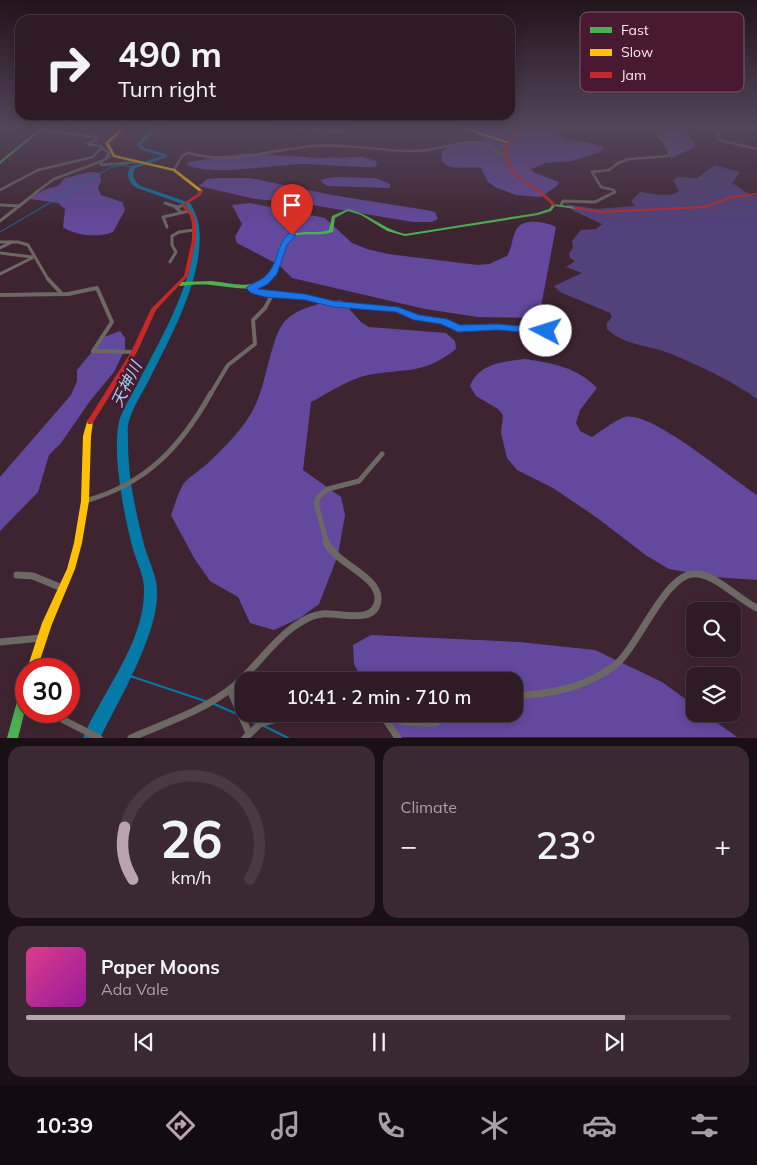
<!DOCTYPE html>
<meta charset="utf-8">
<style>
body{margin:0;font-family:Mulish,"Noto Sans JP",sans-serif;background:#3a2832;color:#f1f3f6;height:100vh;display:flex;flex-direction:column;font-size:19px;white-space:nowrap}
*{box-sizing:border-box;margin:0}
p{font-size:16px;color:#a7a1a7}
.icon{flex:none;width:28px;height:28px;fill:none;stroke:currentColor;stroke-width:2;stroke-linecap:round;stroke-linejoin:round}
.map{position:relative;height:738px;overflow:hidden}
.panel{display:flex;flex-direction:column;gap:8px;padding:8px;background:#190f14;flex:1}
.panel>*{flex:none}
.top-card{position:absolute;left:15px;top:15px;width:500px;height:105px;border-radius:15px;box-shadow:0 2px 12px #0003,0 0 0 1px #493942;background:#2e1b25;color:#f1f3f6;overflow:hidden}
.fabs{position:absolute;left:686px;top:602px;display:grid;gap:10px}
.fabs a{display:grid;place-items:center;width:55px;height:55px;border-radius:10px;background:#2e1b25;box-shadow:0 2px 12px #0003,0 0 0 1px #493942;font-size:25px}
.speed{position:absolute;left:15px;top:658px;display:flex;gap:10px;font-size:25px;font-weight:700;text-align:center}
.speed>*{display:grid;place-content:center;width:65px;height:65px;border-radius:50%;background:#2e1b25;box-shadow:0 2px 12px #0003,0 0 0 1px #493942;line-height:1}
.speed .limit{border:8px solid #d22;background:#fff;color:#111}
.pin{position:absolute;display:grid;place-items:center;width:42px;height:42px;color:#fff;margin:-51px -21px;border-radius:50% 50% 50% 0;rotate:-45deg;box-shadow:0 0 5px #0007}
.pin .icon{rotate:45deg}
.me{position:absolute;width:55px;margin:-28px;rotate:275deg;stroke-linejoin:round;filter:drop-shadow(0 0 4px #0008)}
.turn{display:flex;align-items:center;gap:18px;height:105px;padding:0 20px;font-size:22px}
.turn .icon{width:65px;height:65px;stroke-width:2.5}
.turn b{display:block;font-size:35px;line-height:42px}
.big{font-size:38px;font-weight:600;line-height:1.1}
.panel .widget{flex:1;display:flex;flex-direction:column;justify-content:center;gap:8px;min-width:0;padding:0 18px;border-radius:15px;background:#3a2832}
.panel .dial{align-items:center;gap:0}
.dial svg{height:130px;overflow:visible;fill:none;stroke:#493942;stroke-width:7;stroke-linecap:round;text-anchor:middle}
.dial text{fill:#f1f3f6;stroke:none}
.song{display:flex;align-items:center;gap:15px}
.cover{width:60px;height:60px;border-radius:8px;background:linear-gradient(135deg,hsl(330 70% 55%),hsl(300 70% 35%))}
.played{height:5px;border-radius:2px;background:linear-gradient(90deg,#baa3ac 85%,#493942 85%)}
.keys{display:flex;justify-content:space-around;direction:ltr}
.heat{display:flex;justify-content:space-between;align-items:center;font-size:28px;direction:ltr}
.panel .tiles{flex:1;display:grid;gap:8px;grid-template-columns:1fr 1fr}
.widget:last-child{grid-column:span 2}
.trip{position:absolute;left:235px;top:672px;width:288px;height:50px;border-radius:15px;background:#2e1b25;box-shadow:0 2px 12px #0003,0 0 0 1px #493942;font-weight:600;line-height:50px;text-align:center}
.tab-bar{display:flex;height:80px;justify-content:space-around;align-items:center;background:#120b0f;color:#a7a1a7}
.tab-bar .icon{width:35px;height:35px}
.tab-bar .on{color:#baa3ac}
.tab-bar b{font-size:22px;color:#f1f3f6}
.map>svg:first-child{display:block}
</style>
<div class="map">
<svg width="757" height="738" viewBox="0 0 757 738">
<rect width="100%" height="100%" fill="#3e2431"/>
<path fill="#52417b" d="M715,165L740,172L732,183L752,196H757V399C731,380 700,366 671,354C650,345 624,346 607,329V323L612,317L610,313L560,292L554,286L582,273L566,267L575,261L570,258L569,253L573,248L572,241L581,230L596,229L602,224L574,211L566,204L596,209L635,206L631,201L640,192L661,195L674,194L679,191L673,180L678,177L697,178Z"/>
<g fill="#62499e">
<polygon points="264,126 353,126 348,132 336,134"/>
<path d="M456,126H546C556,129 558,136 567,139C579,143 593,141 603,148L600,152L572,161L546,163L531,169L533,172L559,182L558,185L541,197L516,195L495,187L488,182L481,168C468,165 450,173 441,160L442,151L447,147L484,140L476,133Z"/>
<path d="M654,126C677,126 685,124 695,147L671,158Z"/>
<path d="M246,153L318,158L362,157L376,161L377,165L375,167C352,167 329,165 306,164C275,164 214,177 187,165L188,162Z"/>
<path d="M89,172L100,173L101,181L98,188L101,195L122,202L125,210L113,232C100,238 75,236 63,227L65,209L58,203L30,199L43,190L58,186L65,178Z"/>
<polygon points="334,177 376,178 390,184 390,188 327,186 320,180"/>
<polygon points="218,178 250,178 332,195 426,210 435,212 438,219 432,222 413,222 301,203 255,199 199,186 207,179"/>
<path d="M250,203L325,218L352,243L367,249L388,254L478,265L489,264L507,256C512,248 512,238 516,230C522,217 547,222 556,227L540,312L534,318L478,317L425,309L292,278L279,265L237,243L235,237L242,224L232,205Z"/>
<path d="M341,300L361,322L369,327L446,333L455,341L456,349C423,375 406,368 368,375C348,379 329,393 311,402L303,470L341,497L345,515L338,555L319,604L300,618L274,630L250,623L238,597L210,581L194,558L171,515C175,505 178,492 184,483C190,476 201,470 208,463C224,448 244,428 254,408C266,386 271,336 285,321C297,308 323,302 341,300Z"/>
<polygon points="120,331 125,338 125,349 114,372 90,401 61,443 49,455 38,492 0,531 0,477 71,395 77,381 77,370 104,337"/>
<path d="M525,359C552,363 577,367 597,388L580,410L576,423L580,431L592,437C600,432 617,419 625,417C652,411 730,478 757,495V580L715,577L669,569L647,556L596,517L553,488L517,470L507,458L501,433L503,415L498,409L476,396L470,386C479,363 503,362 525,359Z"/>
<polygon points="371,635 519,642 595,650 662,682 695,706 695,714 705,714 737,737 394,737 381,714 514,714 514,681 363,681 354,664 353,645"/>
</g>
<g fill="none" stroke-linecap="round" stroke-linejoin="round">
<polyline stroke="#067aa6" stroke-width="1" points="0,232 111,167 122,165 133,167"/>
<g stroke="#067aa6" stroke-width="2">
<polyline points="124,674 205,701"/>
<polyline points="214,704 237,714"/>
<polyline points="245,718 255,723"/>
<polyline points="264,726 288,738"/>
</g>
<path fill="#067aa6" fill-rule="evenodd" d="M160,126H165L148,138L141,145L145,148L166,154L167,157L135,168C131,175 134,182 141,186L190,203C194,210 199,220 199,227C205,276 170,338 149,380C142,393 133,407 129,421C127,427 128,436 128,443C128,478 136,514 145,548C149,562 157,576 157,591C159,633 119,700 100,738H83C102,692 144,643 144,592C145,577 137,563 133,549C124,516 112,454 119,422C122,409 133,393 139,381C159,342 201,271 193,226C192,219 188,212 186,205L137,188C129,183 125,175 131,166L162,156L141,150L137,145L144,136Z"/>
<g stroke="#6c6964" stroke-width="2.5">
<polyline points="709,126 721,131 717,137 719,140 757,149"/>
<polyline points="40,130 96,137 96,140 87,144 100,146 109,153 107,156"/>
<polyline points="61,132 72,126"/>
<polyline points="110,156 102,161 101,165 137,162"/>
<path d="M174,170L182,156L188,153C233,165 269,150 313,146C355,142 398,157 439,148C453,145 470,139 484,144C490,146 495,152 504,155"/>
<polyline points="0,190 38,170 93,157 102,147"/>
<polyline points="35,193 54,179 102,161"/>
<polyline points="614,193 614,190 601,187 592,172 609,170 618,163 630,159 668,156 673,144 659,137 655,126"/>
</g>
<g stroke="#6c6964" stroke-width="3">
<polyline points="165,203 177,207"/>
<polyline points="0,205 20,206"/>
<polyline points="561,205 563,201 595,202 615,192"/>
<polyline points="181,212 176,208 183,205"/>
<polyline points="0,221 37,192"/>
<polyline points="167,227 163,217 189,211"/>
<polyline points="0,242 18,242 28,245 49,281"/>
<polyline points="0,248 12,242"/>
<polyline points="0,253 32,257"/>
<polyline points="170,262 176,252 172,245 172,236 179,232 194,230"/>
<polyline points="0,274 32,258"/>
</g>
<g stroke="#6c6964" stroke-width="4">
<polyline points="48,279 62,294"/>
<polyline points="251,288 265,294 305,297 334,304 398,309 417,317 444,322 458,329 497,327 546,331 566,339"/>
<polyline points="0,295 68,294 97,288 112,322 93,351 134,352"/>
<polyline points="210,395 228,365 255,344 253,320 265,308 272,295"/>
</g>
<g stroke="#6c6964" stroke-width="5">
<path d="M85,501C146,484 180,448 211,393"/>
<polyline points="327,544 316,503 319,496 328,489 359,481 382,454"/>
</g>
<g stroke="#6c6964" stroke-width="7">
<polyline points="17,575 33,576 62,588"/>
<polyline points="0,642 41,638"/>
<polyline points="230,690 249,733"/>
<path d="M514,696C550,694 585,688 614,666C640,646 666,569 698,574C719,577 738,599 757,608"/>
<polyline points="46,711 99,738"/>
<path d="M383,714C400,724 417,723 436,723L445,714"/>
<polyline points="383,716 398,738"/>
<path d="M131,738C165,723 203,711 233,687C257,667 274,638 301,622C307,618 315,615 322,614C338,612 377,626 378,599C379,576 336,564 326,542"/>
<polyline points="245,738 260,724 293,714"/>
</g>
<g fill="#4caf50" fill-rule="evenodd">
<polygon points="43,126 46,126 0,164 0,161"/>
<path d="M553,204L575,207L577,208L575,209L555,206L551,211L538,215L405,236L387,231L361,215L348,211L335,218L333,232C318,237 302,231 291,238C280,245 283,260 277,270C263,297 235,287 211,285C201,284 190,285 180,286L177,284L180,282C190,282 201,281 211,281C233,283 262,293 274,268C278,257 277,244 287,237C300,228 315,235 329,230L332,216L348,209C370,214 383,229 405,234L537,213L549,209Z"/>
<polygon points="26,682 26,706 18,738 7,738 21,687 22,683"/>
</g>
<g fill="#ffc107" fill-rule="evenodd">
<polygon points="124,126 127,126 109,143 115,155 175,169 202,190 202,192 200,192 173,171 113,157 105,143"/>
<polygon points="455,126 459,126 512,143 509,144"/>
<polygon points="90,419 92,420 93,422 91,436 89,501 82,543 75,569 52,624 37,669 27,669 42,623 67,569 74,543 81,501 83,436 87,422 88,420"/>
</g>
<g fill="#c62828" fill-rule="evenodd">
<path d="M507,126H510L518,134L507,148C508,155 509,161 512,168C518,178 531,184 540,190C546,195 551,199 555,204V206H553C548,201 543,196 538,192C525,183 510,176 505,160C504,156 504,152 503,148L514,134Z"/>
<polygon points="200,190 203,191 200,196 185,205 194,215 196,223 196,240 188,276 156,310 137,352 92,424 88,424 87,422 88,420 131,352 151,309 184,276 192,240 192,223 190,215 181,205 197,194"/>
<polygon points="757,193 757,195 732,198 705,208 600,213 575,209 573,208 575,207 600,211 704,206 731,196"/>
</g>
</g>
<linearGradient id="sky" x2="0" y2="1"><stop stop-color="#22141b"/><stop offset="0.55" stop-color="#52455a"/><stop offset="1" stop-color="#52455a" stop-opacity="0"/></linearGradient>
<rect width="757" height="229" fill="url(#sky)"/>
<path fill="#1a73e8" stroke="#114b97" d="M289,233L296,235L287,245L277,274L268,284L258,289L305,294L334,301L398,307L419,315L447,319L460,325L497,324L546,328L552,331L546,334L497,330L458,332L441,324L414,320L396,312L334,307L305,300L265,297L251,293L246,288C253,282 263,281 269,272C279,259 275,248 289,233Z"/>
<g text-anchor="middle" stroke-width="5" stroke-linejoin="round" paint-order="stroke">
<g font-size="16" font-style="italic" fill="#9cd3f1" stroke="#491931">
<text transform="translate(126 384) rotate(-64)" y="6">天神川</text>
</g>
</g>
<rect x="580" y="12" width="164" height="80" rx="8" fill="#491931" stroke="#7f576a" stroke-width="1"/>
<rect x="590" y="27" width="22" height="6" fill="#4caf50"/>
<rect x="590" y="49" width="22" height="7" fill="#ffc107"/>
<rect x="590" y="72" width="22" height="6" fill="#c62828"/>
<g font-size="14" fill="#fce8ef">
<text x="621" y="35">Fast</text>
<text x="621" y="57">Slow</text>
<text x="621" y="80">Jam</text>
</g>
</svg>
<div class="fabs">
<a><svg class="icon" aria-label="search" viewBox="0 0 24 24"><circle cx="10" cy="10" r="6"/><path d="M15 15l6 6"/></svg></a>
<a><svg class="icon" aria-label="layers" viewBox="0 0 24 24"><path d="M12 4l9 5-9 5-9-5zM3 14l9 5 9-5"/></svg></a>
</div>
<div class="speed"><div class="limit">30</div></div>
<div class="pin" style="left:292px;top:235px;background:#d93025"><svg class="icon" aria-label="arrive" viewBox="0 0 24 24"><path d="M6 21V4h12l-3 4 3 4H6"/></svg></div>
<svg class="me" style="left:546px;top:331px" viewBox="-20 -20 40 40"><circle r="19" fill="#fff"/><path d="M0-13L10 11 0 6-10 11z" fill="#1a73e8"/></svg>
<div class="trip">10:41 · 2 min · 710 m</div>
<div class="top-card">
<div class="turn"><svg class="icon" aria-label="right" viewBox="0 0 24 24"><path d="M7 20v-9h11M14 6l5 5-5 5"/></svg><div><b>490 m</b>Turn right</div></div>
</div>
</div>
<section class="panel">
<div class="tiles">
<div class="widget dial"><svg viewBox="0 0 100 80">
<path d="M14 69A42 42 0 1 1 86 69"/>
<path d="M14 69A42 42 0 0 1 9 37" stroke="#baa3ac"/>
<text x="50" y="56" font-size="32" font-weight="700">26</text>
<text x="50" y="72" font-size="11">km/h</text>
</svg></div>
<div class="widget"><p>Climate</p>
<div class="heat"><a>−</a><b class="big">23°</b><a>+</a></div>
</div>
<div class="widget">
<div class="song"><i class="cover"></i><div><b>Paper Moons</b><p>Ada Vale</p></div></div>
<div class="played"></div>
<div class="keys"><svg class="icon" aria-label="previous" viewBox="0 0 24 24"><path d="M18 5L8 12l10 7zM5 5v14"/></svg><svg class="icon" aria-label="pause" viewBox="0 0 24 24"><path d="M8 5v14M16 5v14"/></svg><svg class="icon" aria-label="next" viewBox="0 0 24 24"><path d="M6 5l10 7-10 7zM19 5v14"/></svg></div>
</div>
</div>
</section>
<nav class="tab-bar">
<b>10:39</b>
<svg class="icon on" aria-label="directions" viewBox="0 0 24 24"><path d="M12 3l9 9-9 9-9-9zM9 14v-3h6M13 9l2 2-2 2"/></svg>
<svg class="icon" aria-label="music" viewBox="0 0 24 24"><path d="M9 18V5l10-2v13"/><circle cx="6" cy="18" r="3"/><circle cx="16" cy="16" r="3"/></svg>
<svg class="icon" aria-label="phone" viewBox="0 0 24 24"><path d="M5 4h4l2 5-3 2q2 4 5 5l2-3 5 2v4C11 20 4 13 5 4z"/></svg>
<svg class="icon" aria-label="climate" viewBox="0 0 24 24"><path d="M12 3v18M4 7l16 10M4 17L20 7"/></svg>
<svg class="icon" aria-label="car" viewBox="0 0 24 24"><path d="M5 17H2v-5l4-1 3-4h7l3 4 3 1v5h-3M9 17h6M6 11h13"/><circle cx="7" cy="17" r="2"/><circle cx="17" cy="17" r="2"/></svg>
<svg class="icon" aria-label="filters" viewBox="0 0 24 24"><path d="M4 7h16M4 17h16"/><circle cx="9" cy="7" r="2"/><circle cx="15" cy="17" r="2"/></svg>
</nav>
